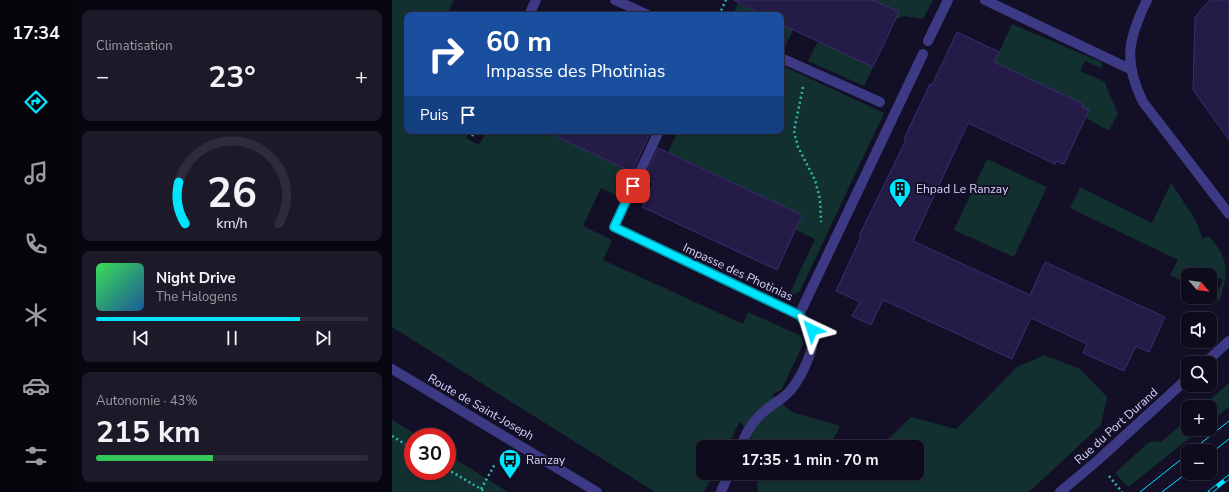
<!DOCTYPE html>
<html lang="fr">
<meta charset="utf-8">
<style>
body{margin:0;font-family:"Nunito Sans",sans-serif;background:#1c1929;color:#f1f3f6;height:100vh;display:flex;flex-direction:column;font-size:15px;white-space:nowrap}
*{box-sizing:border-box;margin:0}
p{font-size:13px;color:#9b9ba3}
.icon{flex:none;width:22px;height:22px;fill:none;stroke:currentColor;stroke-width:2;stroke-linecap:round;stroke-linejoin:round}
.map{position:relative;flex:1;overflow:hidden}
.side{display:flex;flex-direction:column;gap:10px;padding:10px;background:#08060f;width:320px}
.side>*{flex:none}
.guide{position:absolute;left:12px;top:12px;width:380px;height:122px;border-radius:8px;box-shadow:0 1px 3px #0004,0 0 0 1px #2e2b3b;background:#1a4fa0;color:#fff;overflow:hidden}
.needle{width:26px;rotate:118deg}
.controls{position:absolute;left:789px;top:268px;display:grid;gap:8px}
.controls a{display:grid;place-items:center;width:36px;height:36px;border-radius:8px;background:#0e0b1c;box-shadow:0 1px 3px #0004,0 0 0 1px #2e2b3b;font-size:20px}
.speed{position:absolute;left:12px;top:428px;display:flex;gap:8px;font-size:20px;font-weight:700;text-align:center}
.speed>*{display:grid;place-content:center;width:52px;height:52px;border-radius:50%;background:#0e0b1c;box-shadow:0 1px 3px #0004,0 0 0 1px #2e2b3b;line-height:1}
.speed .limit{border:6px solid #d22;background:#fff;color:#111}
.pin{position:absolute;display:grid;place-items:center;width:34px;height:34px;color:#fff;margin:-17px;border-radius:8px;box-shadow:0 2px 6px #0006}
.me{position:absolute;width:44px;margin:-22px;rotate:319deg;stroke-linejoin:round;filter:drop-shadow(0 0 3px #0008)}
.turn{display:flex;align-items:center;gap:14px;height:84px;padding:0 16px;font-size:18px}
.turn .icon{width:52px;height:52px;stroke-width:2.5}
.turn b{display:block;font-size:28px;line-height:34px}
.then{display:flex;align-items:center;height:38px;padding:0 16px;background:#0003;gap:8px;font-size:15px}
.big{font-size:30px;font-weight:700;line-height:1.1}
.side .card{flex:1;display:flex;flex-direction:column;justify-content:center;gap:6px;min-width:0;padding:0 14px;border-radius:8px;background:#1c1929}
.side .dial{align-items:center;gap:0}
.dial svg{height:104px;overflow:visible;fill:none;stroke:#2e2b3b;stroke-width:7;stroke-linecap:round;text-anchor:middle}
.dial text{fill:#f1f3f6;stroke:none}
.song{display:flex;align-items:center;gap:12px}
.cover{width:48px;height:48px;border-radius:6px;background:linear-gradient(135deg,hsl(130 70% 55%),hsl(210 70% 35%))}
.played{height:4px;border-radius:2px;background:linear-gradient(90deg,#00e5ff 75%,#2e2b3b 75%)}
.keys{display:flex;justify-content:space-around;direction:ltr}
.heat{display:flex;justify-content:space-between;align-items:center;font-size:22px;direction:ltr}
.charge{height:6px;border-radius:3px;background:linear-gradient(90deg,#34c759 43%,#2e2b3b 0)}
.trip{position:absolute;left:304px;top:440px;width:228px;height:40px;border-radius:8px;background:#0e0b1c;box-shadow:0 1px 3px #0004,0 0 0 1px #2e2b3b;font-weight:700;line-height:40px;text-align:center}
main{display:flex;flex:1;min-height:0}
.menu{display:flex;flex-direction:column;width:72px;justify-content:space-around;align-items:center;background:#06040b;color:#9b9ba3}
.menu .icon{width:28px;height:28px}
.menu .current{color:#00e5ff}
.menu b{font-size:18px;color:#f1f3f6}
.map>svg:first-child{display:block}
</style>
<main>
<nav class="menu">
<b>17:34</b>
<svg class="icon current" aria-label="directions" viewBox="0 0 24 24"><path d="M12 3l9 9-9 9-9-9zM9 14v-3h6M13 9l2 2-2 2"/></svg>
<svg class="icon" aria-label="music" viewBox="0 0 24 24"><path d="M9 18V5l10-2v13"/><circle cx="6" cy="18" r="3"/><circle cx="16" cy="16" r="3"/></svg>
<svg class="icon" aria-label="phone" viewBox="0 0 24 24"><path d="M5 4h4l2 5-3 2q2 4 5 5l2-3 5 2v4C11 20 4 13 5 4z"/></svg>
<svg class="icon" aria-label="climate" viewBox="0 0 24 24"><path d="M12 3v18M4 7l16 10M4 17L20 7"/></svg>
<svg class="icon" aria-label="car" viewBox="0 0 24 24"><path d="M5 17H2v-5l4-1 3-4h7l3 4 3 1v5h-3M9 17h6M6 11h13"/><circle cx="7" cy="17" r="2"/><circle cx="17" cy="17" r="2"/></svg>
<svg class="icon" aria-label="filters" viewBox="0 0 24 24"><path d="M4 7h16M4 17h16"/><circle cx="9" cy="7" r="2"/><circle cx="15" cy="17" r="2"/></svg>
</nav>
<section class="side">
<div class="card"><p>Climatisation</p>
<div class="heat"><a>−</a><b class="big">23°</b><a>+</a></div>
</div>
<div class="card dial"><svg viewBox="0 0 100 80">
<path d="M14 69A42 42 0 1 1 86 69"/>
<path d="M14 69A42 42 0 0 1 9 37" stroke="#00e5ff"/>
<text x="50" y="56" font-size="32" font-weight="700">26</text>
<text x="50" y="72" font-size="11">km/h</text>
</svg></div>
<div class="card">
<div class="song"><i class="cover"></i><div><b>Night Drive</b><p>The Halogens</p></div></div>
<div class="played"></div>
<div class="keys"><svg class="icon" aria-label="previous" viewBox="0 0 24 24"><path d="M18 5L8 12l10 7zM5 5v14"/></svg><svg class="icon" aria-label="pause" viewBox="0 0 24 24"><path d="M8 5v14M16 5v14"/></svg><svg class="icon" aria-label="next" viewBox="0 0 24 24"><path d="M6 5l10 7-10 7zM19 5v14"/></svg></div>
</div>
<div class="card"><p>Autonomie · 43%</p><b class="big">215 km</b><div class="charge"></div></div>
</section>
<div class="map">
<svg width="837" height="492" viewBox="0 0 837 492">
<rect width="100%" height="100%" fill="#130f26"/>
<g fill="#12302f">
<polygon points="0,0 62,0 55,15 15,15 15,131 77,131 74,138 87,145 95,131 153,131 239,172 229,198 209,188 191,226 220,240 211,260 351,324 356,312 407,335 410,338 411,344 390,389 380,395 400,412 448,426 438,447 364,447 348,421 335,447 311,447 311,473 322,473 312,492 263,492 0,327"/>
<polygon points="481,0 541,0 531,19 512,16 503,19 506,12"/>
<polygon points="346,3 371,15 341,15"/>
<polygon points="389,23 401,30 392,49 389,48"/>
<polygon points="620,24 709,62 711,69 693,61 688,71 713,82 716,91 726,113 717,131 694,118 697,110 690,107 691,104 604,63 603,66 601,65"/>
<polygon points="426,41 481,67 472,86 416,61"/>
<polygon points="389,65 492,113 408,291 395,299 423,239 404,230 410,215 276,152 286,131 389,131"/>
<polygon points="595,159 655,187 622,257 562,230"/>
<path d="M779,183L803,219L811,239L817,236C837,258 837,274 827,301L823,298L831,280L804,266L799,275H796L795,284L778,275L786,260L678,208L688,187L760,223Z"/>
<polygon points="652,355 688,369 715,397 709,425 637,492 366,492 365,473 430,473 453,481 461,473 525,473 525,447 488,447 519,417 564,429 625,367"/>
<polygon points="837,383 837,407 818,422 818,407 810,407"/>
<polygon points="796,419 796,429 809,429 736,487 723,473 756,443 760,441 769,442"/>
<polygon points="0,420 28,437 21,437 21,471 55,471 55,454 116,492 0,492"/>
</g>
<g fill="#241b47" stroke="#3b2d73">
<polygon points="342,0 481,0 507,12 481,67 389,24 389,15 372,15"/>
<polygon points="818,0 837,0 837,140 801,90 803,17"/>
<polygon points="565,32 607,52 602,62 691,104 690,107 697,110 672,164 664,161 663,164 576,123 521,241 638,295 653,262 773,317 757,352 744,346 732,371 691,353 695,344 639,318 620,359 491,300 479,325 460,316 468,302 444,291 469,237 467,236 514,140 512,139 538,84 540,85"/>
<polygon points="153,131 259,131 240,172"/>
<polygon points="266,148 410,215 385,270 250,207 262,183 252,178"/>
</g>
<g fill="none" stroke-linecap="round" stroke-linejoin="round">
<g stroke="#2fb8b0" stroke-width="2.5" stroke-dasharray="2 3" stroke-linecap="butt">
<polyline points="327,15 334,0"/>
<polyline points="411,87 402,131 406,147 423,180 428,199 429,222"/>
<polyline points="80,136 83,131"/>
<polyline points="0,436 21,449"/>
<polyline points="55,469 94,492"/>
<polyline points="717,476 730,492"/>
<polyline points="89,489 103,464"/>
</g>
<g stroke="#3d3a85" stroke-width="10">
<polyline points="223,0 256,15"/>
<polyline points="593,0 738,69"/>
<path d="M755,0C736,39 731,61 751,102L837,214"/>
<polyline points="137,15 144,0"/>
<polyline points="536,41 556,0"/>
<polyline points="389,58 488,102"/>
<path d="M267,131L222,227L407,315C411,320 417,324 419,329C427,344 408,379 398,391C389,401 376,406 367,416C358,425 353,436 348,447"/>
<polyline points="407,315 531,54"/>
<polyline points="813,363 837,341"/>
<polyline points="329,492 337,473"/>
<polyline points="668,492 705,461 796,378"/>
</g>
<polyline stroke="#3d3a85" stroke-width="10" points="0,369 205,492"/>
<g stroke="#00e5ff" stroke-width="1">
<polyline points="799,451 837,421"/>
<polyline points="818,454 837,439"/>
<polyline points="748,492 796,454"/>
<polyline points="770,492 796,472"/>
</g>
<g stroke="#00e5ff" stroke-width="4.5">
<polyline id="rail" points="818,492 837,477"/>
</g>
<use href="#rail" stroke="#130f26" stroke-width="3" stroke-dasharray="9" stroke-linecap="butt"/>
</g>
<g fill="none" stroke-linecap="round" stroke-linejoin="round">
<g stroke="#0095a6" stroke-width="10">
<polyline id="route" points="241,186 222,227 407,315 420,330"/>
</g>
<use href="#route" stroke="#00e5ff" stroke-width="7"/>
</g>
<defs>
<g id="building-pin" transform="scale(1.15)"><path d="M0 17L-7.5 6A9.5 9.5 0 1 1 7.5 6Z" fill="#00e5ff" stroke="#130f26"/><path d="M-4-6H4V6H1V3H-1V6H-4ZM-2.5-4.3h1.7v1.8h-1.7ZM.8-4.3h1.7v1.8H.8ZM-2.5-1h1.7V.8h-1.7ZM.8-1h1.7V.8H.8Z" fill="#111"/></g>
<g id="bus-pin" transform="scale(1.15)"><path d="M0 17L-7.5 6A9.5 9.5 0 1 1 7.5 6Z" fill="#00e5ff" stroke="#130f26"/><path d="M-5-6H5V4H4V6H2V4H-2V6H-4V4H-5ZM-3.5-4V0h7V-4ZM-3.5 1.2v1.5H-2V1.2ZM2 1.2v1.5H3.5V1.2Z" fill="#111"/></g>
</defs>
<g fill-rule="evenodd">
<use href="#building-pin" x="508" y="189"/>
<use href="#bus-pin" x="118" y="460"/>
</g>
<g text-anchor="middle" stroke-width="4" stroke-linejoin="round" paint-order="stroke">
<g font-size="12" fill="#d9d4ff" stroke="#130f26" text-anchor="start">
<text x="524" y="193">Ehpad Le Ranzay</text>
<text x="134" y="464">Ranzay</text>
</g>
<g font-size="12" fill="#d9d4ff" stroke="#130f26">
<text transform="translate(346 272) rotate(25)" y="4">Impasse des Photinias</text>
<text transform="translate(89 407) rotate(30)" y="4">Route de Saint-Joseph</text>
<text transform="translate(724 426) rotate(-42)" y="4">Rue du Port Durand</text>
</g>
</g>
</svg>
<div class="controls">
<a><svg class="needle" viewBox="-14 -14 28 28"><path d="M0-13l5 13h-10z" fill="#e53935"/><path d="M0 13l5-13h-10z" fill="#9b9ba3"/></svg></a>
<a><svg class="icon" aria-label="sound" viewBox="0 0 24 24"><path d="M4 9h4l5-4v14l-5-4H4zM17 9q2 3 0 6"/></svg></a>
<a><svg class="icon" aria-label="search" viewBox="0 0 24 24"><circle cx="10" cy="10" r="6"/><path d="M15 15l6 6"/></svg></a>
<a>+</a>
<a>−</a>
</div>
<div class="speed"><div class="limit">30</div></div>
<div class="pin" style="left:241px;top:186px;background:#d93025"><svg class="icon" aria-label="arrive" viewBox="0 0 24 24"><path d="M6 21V4h12l-3 4 3 4H6"/></svg></div>
<svg class="me" style="left:420px;top:330px" viewBox="-20 -20 40 40"><path d="M0-17L14 15 0 8-14 15z" fill="#00e5ff" stroke="#fff" stroke-width="4"/></svg>
<div class="trip">17:35 · 1 min · 70 m</div>
<div class="guide">
<div class="turn"><svg class="icon" aria-label="right" viewBox="0 0 24 24"><path d="M7 20v-9h11M14 6l5 5-5 5"/></svg><div><b>60 m</b>Impasse des Photinias</div></div>
<div class="then">Puis<svg class="icon" aria-label="arrive" viewBox="0 0 24 24"><path d="M6 21V4h12l-3 4 3 4H6"/></svg></div>
</div>
</div>
</main>
